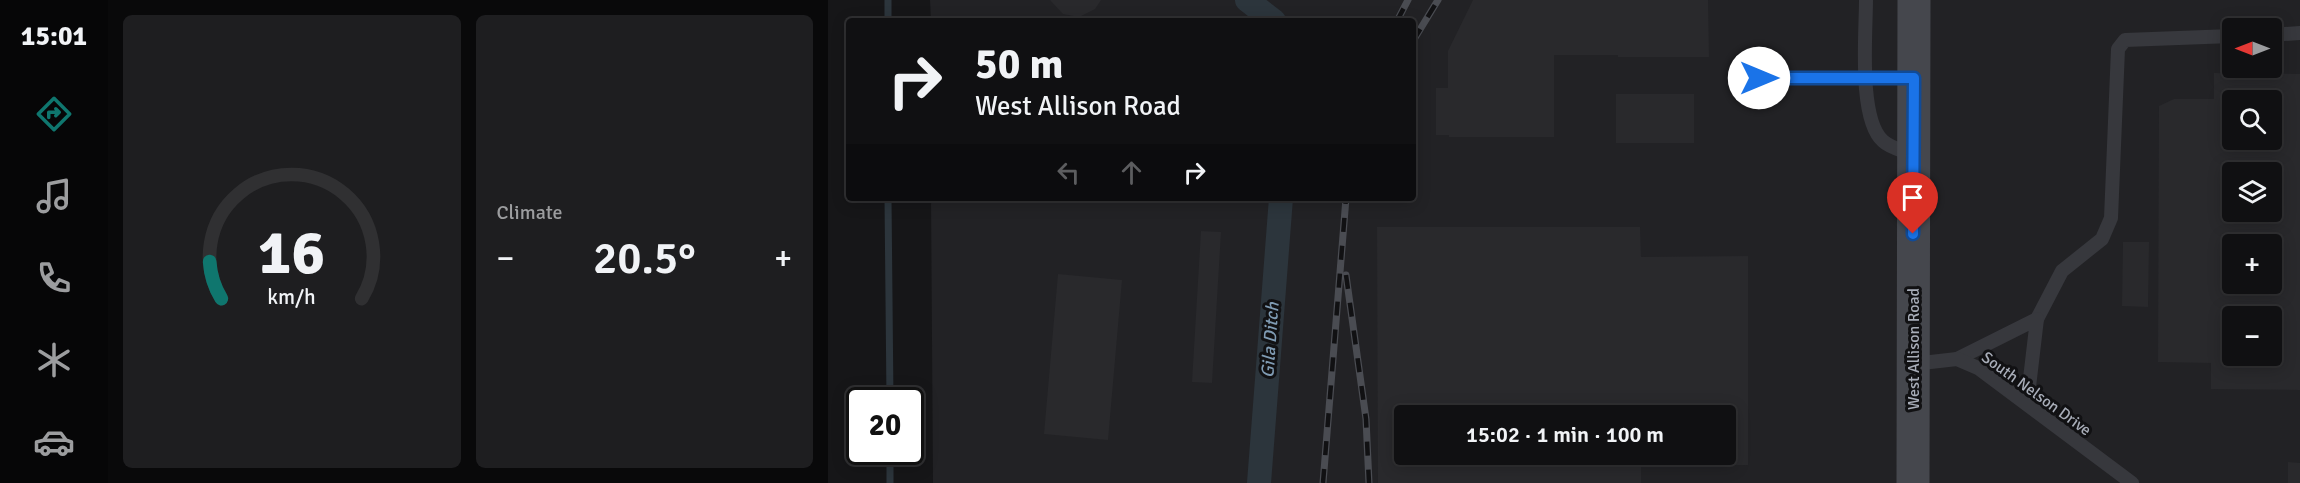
<!DOCTYPE html>
<meta charset="utf-8">
<style>
body{margin:0;font-family:Signika,sans-serif;background:#1e1e20;color:#f1f3f6;height:100vh;display:flex;flex-direction:column;font-size:22px;white-space:nowrap}
*{box-sizing:border-box;margin:0}
p{font-size:20px;color:#9c9d9f}
.icon{flex:none;width:33px;height:33px;fill:none;stroke:currentColor;stroke-width:2;stroke-linecap:round;stroke-linejoin:round}
.map{position:relative;flex:1;overflow:hidden}
.panel{display:flex;flex-direction:column;gap:15px;padding:15px;background:#09090a;width:720px}
.panel>*{flex:none}
.banner{position:absolute;left:18px;top:18px;width:570px;height:183px;border-radius:6px;box-shadow:0 3px 15px #0003,0 0 0 2px #303032;background:#101012;color:#f1f3f6;overflow:hidden}
.needle{width:39px;rotate:270deg}
.tools{position:absolute;left:1394px;top:18px;display:grid;gap:12px}
.tools a{display:grid;place-items:center;width:60px;height:60px;border-radius:6px;background:#101012;box-shadow:0 3px 15px #0003,0 0 0 2px #303032;font-size:30px}
.speed{position:absolute;left:18px;top:387px;display:flex;gap:12px;font-size:30px;font-weight:700;text-align:center}
.speed>*{display:grid;place-content:center;width:78px;height:78px;border-radius:50%;background:#101012;box-shadow:0 3px 15px #0003,0 0 0 2px #303032;line-height:1}
.speed .limit{border:3px solid #111;border-radius:9px;background:#fff;color:#111}
.pin{position:absolute;display:grid;place-items:center;width:51px;height:51px;color:#fff;margin:-62px -26px;border-radius:50% 50% 50% 0;rotate:-45deg;box-shadow:0 0 6px #0007}
.pin .icon{rotate:45deg}
.me{position:absolute;width:66px;margin:-33px;rotate:90deg;stroke-linejoin:round;filter:drop-shadow(0 0 4px #0008)}
.turn{display:flex;align-items:center;gap:21px;height:126px;padding:0 30px;font-size:27px}
.turn .icon{width:78px;height:78px;stroke-width:2.5}
.turn b{display:block;font-size:42px;line-height:51px}
.lanes{display:flex;align-items:center;height:57px;padding:0 30px;background:#0003;justify-content:center;gap:30px;direction:ltr}
.lanes .off{opacity:.35}
.big{font-size:45px;font-weight:600;line-height:1.1}
.panel .card{flex:1;display:flex;flex-direction:column;justify-content:center;gap:9px;min-width:0;padding:0 21px;border-radius:9px;background:#1e1e20}
.panel .dial{align-items:center;gap:0}
.dial svg{height:156px;overflow:visible;fill:none;stroke:#303032;stroke-width:7;stroke-linecap:round;text-anchor:middle}
.dial text{fill:#f1f3f6;stroke:none}
.heat{display:flex;justify-content:space-between;align-items:center;font-size:33px;direction:ltr}
.panel .tiles{flex:1;display:grid;gap:15px;grid-template-columns:repeat(2,1fr)}
.trip{position:absolute;left:566px;top:405px;width:342px;height:60px;border-radius:6px;background:#101012;box-shadow:0 3px 15px #0003,0 0 0 2px #303032;font-weight:600;line-height:60px;text-align:center}
main{display:flex;flex:1;min-height:0}
.dock{display:flex;flex-direction:column;width:108px;justify-content:space-around;align-items:center;background:#060607;color:#9c9d9f}
.dock .icon{width:42px;height:42px}
.dock .on{color:#0f766e}
.dock b{font-size:27px;color:#f1f3f6}
.map>svg:first-child{display:block}
</style>
<main>
<nav class="dock">
<b>15:01</b>
<svg class="icon on" aria-label="directions" viewBox="0 0 24 24"><path d="M12 3l9 9-9 9-9-9zM9 14v-3h6M13 9l2 2-2 2"/></svg>
<svg class="icon" aria-label="music" viewBox="0 0 24 24"><path d="M9 18V5l10-2v13"/><circle cx="6" cy="18" r="3"/><circle cx="16" cy="16" r="3"/></svg>
<svg class="icon" aria-label="phone" viewBox="0 0 24 24"><path d="M5 4h4l2 5-3 2q2 4 5 5l2-3 5 2v4C11 20 4 13 5 4z"/></svg>
<svg class="icon" aria-label="climate" viewBox="0 0 24 24"><path d="M12 3v18M4 7l16 10M4 17L20 7"/></svg>
<svg class="icon" aria-label="car" viewBox="0 0 24 24"><path d="M5 17H2v-5l4-1 3-4h7l3 4 3 1v5h-3M9 17h6M6 11h13"/><circle cx="7" cy="17" r="2"/><circle cx="17" cy="17" r="2"/></svg>
</nav>
<section class="panel">
<div class="tiles">
<div class="card dial"><svg viewBox="0 0 100 80">
<path d="M14 69A42 42 0 1 1 86 69"/>
<path d="M14 69A42 42 0 0 1 8 50" stroke="#0f766e"/>
<text x="50" y="56" font-size="32" font-weight="700">16</text>
<text x="50" y="72" font-size="11">km/h</text>
</svg></div>
<div class="card"><p>Climate</p>
<div class="heat"><a>−</a><b class="big">20.5°</b><a>+</a></div>
</div>
</div>
</section>
<div class="map">
<svg width="1472" height="483" viewBox="0 0 1472 483">
<rect width="100%" height="100%" fill="#161618"/>
<path fill="#222225" fill-rule="evenodd" d="M102,0H1472V483H105L103,198H585V21H103ZM1404,28H1443V68H1404ZM1404,100H1443V140H1404ZM1404,172H1443V212H1404ZM1404,244H1443V284H1404ZM1404,316H1443V356H1404ZM576,416H897V454H576Z"/>
<g fill="none" stroke-linecap="round" stroke-linejoin="round">
<g stroke="#2c353c" stroke-width="7">
<polyline points="60,0 60,21"/>
<polyline points="60,198 62,400"/>
<polyline points="62,452 62,483"/>
</g>
<g stroke="#2c353c" stroke-width="24">
<polyline points="419,0 446,21"/>
<polyline points="431,483 453,198"/>
</g>
</g>
<g fill="#29292c" fill-rule="evenodd">
<polygon points="222,0 273,0 267,9 251,17 235,14"/>
<polygon points="645,0 880,0 881,57 790,57 790,55 726,55 726,137 621,137 621,135 608,135 608,88 620,88 620,51"/>
<path d="M1386,73L1472,74V390L1383,389V363L1330,362L1331,106L1346,99H1386ZM1404,100H1443V140H1404ZM1404,172H1443V212H1404ZM1404,244H1443V284H1404ZM1404,316H1443V356H1404Z"/>
<rect x="788" y="94" width="78" height="49"/>
<path d="M549,227H812L813,257L920,256V465L813,466V483H550ZM576,416H897V454H576Z"/>
<polygon points="373,231 393,232 384,383 364,382"/>
<polygon points="1295,242 1321,242 1320,307 1294,306"/>
<polygon points="230,274 294,280 280,440 216,434"/>
<polygon points="1460,462 1472,463 1472,483 1460,483"/>
</g>
<g fill="none" stroke-linecap="round" stroke-linejoin="round">
<g stroke="#37383d" stroke-width="14">
<path d="M1038,0C1038,33 1030,119 1055,141C1062,148 1077,151 1085,155"/>
<polyline points="1443,35 1472,33"/>
<polyline points="931,78 1086,78"/>
<polyline points="1209,319 1234,271 1274,239 1283,218 1290,49 1297,40 1404,36"/>
<polyline points="1129,359 1209,319 1199,404"/>
<polyline points="1085,364 1129,359 1150,368 1304,483"/>
</g>
<polyline stroke="#45474d" stroke-width="33" points="1085,483 1086,0"/>
<g stroke="#4a4c52" stroke-width="7">
<g id="rail">
<polyline points="569,21 580,0"/>
<polyline points="585,41 610,0"/>
<polyline points="518,275 538,419 541,483"/>
<polyline points="495,483 518,198"/>
</g>
</g>
<use href="#rail" stroke="#111113" stroke-width="4.5" stroke-dasharray="14" stroke-linecap="butt"/>
</g>
<g fill="none" stroke-linecap="round" stroke-linejoin="round">
<g stroke="#114b97" stroke-width="15">
<polyline id="route" points="931,78 1086,78 1085,234"/>
</g>
<use href="#route" stroke="#1a73e8" stroke-width="10"/>
</g>
<g text-anchor="middle" stroke-width="6" stroke-linejoin="round" paint-order="stroke">
<g font-size="16" fill="#a8adb8" stroke="#111113">
<text transform="translate(1085 349) rotate(-90)" y="6">West Allison Road</text>
<text transform="translate(1209 393) rotate(36)" y="6">South Nelson Drive</text>
</g>
<g font-size="18" font-style="italic" fill="#7f9bb3" stroke="#111113">
<text transform="translate(442 340) rotate(-86)" y="6">Gila Ditch</text>
</g>
</g>
</svg>
<div class="tools">
<a><svg class="needle" viewBox="-14 -14 28 28"><path d="M0-13l5 13h-10z" fill="#e53935"/><path d="M0 13l5-13h-10z" fill="#9c9d9f"/></svg></a>
<a><svg class="icon" aria-label="search" viewBox="0 0 24 24"><circle cx="10" cy="10" r="6"/><path d="M15 15l6 6"/></svg></a>
<a><svg class="icon" aria-label="layers" viewBox="0 0 24 24"><path d="M12 4l9 5-9 5-9-5zM3 14l9 5 9-5"/></svg></a>
<a>+</a>
<a>−</a>
</div>
<div class="speed"><div class="limit">20</div></div>
<div class="pin" style="left:1085px;top:234px;background:#d93025"><svg class="icon" aria-label="arrive" viewBox="0 0 24 24"><path d="M6 21V4h12l-3 4 3 4H6"/></svg></div>
<svg class="me" style="left:931px;top:78px" viewBox="-20 -20 40 40"><circle r="19" fill="#fff"/><path d="M0-13L10 11 0 6-10 11z" fill="#1a73e8"/></svg>
<div class="trip">15:02 · 1 min · 100 m</div>
<div class="banner">
<div class="turn"><svg class="icon" aria-label="right" viewBox="0 0 24 24"><path d="M7 20v-9h11M14 6l5 5-5 5"/></svg><div><b>50 m</b>West Allison Road</div></div>
<div class="lanes"><svg class="icon off" aria-label="left" viewBox="0 0 24 24"><path d="M17 20v-9H6M10 6l-5 5 5 5"/></svg><svg class="icon off" aria-label="ahead" viewBox="0 0 24 24"><path d="M12 20V5M6 11l6-6 6 6"/></svg><svg class="icon" aria-label="right" viewBox="0 0 24 24"><path d="M7 20v-9h11M14 6l5 5-5 5"/></svg></div>
</div>
</div>
</main>
